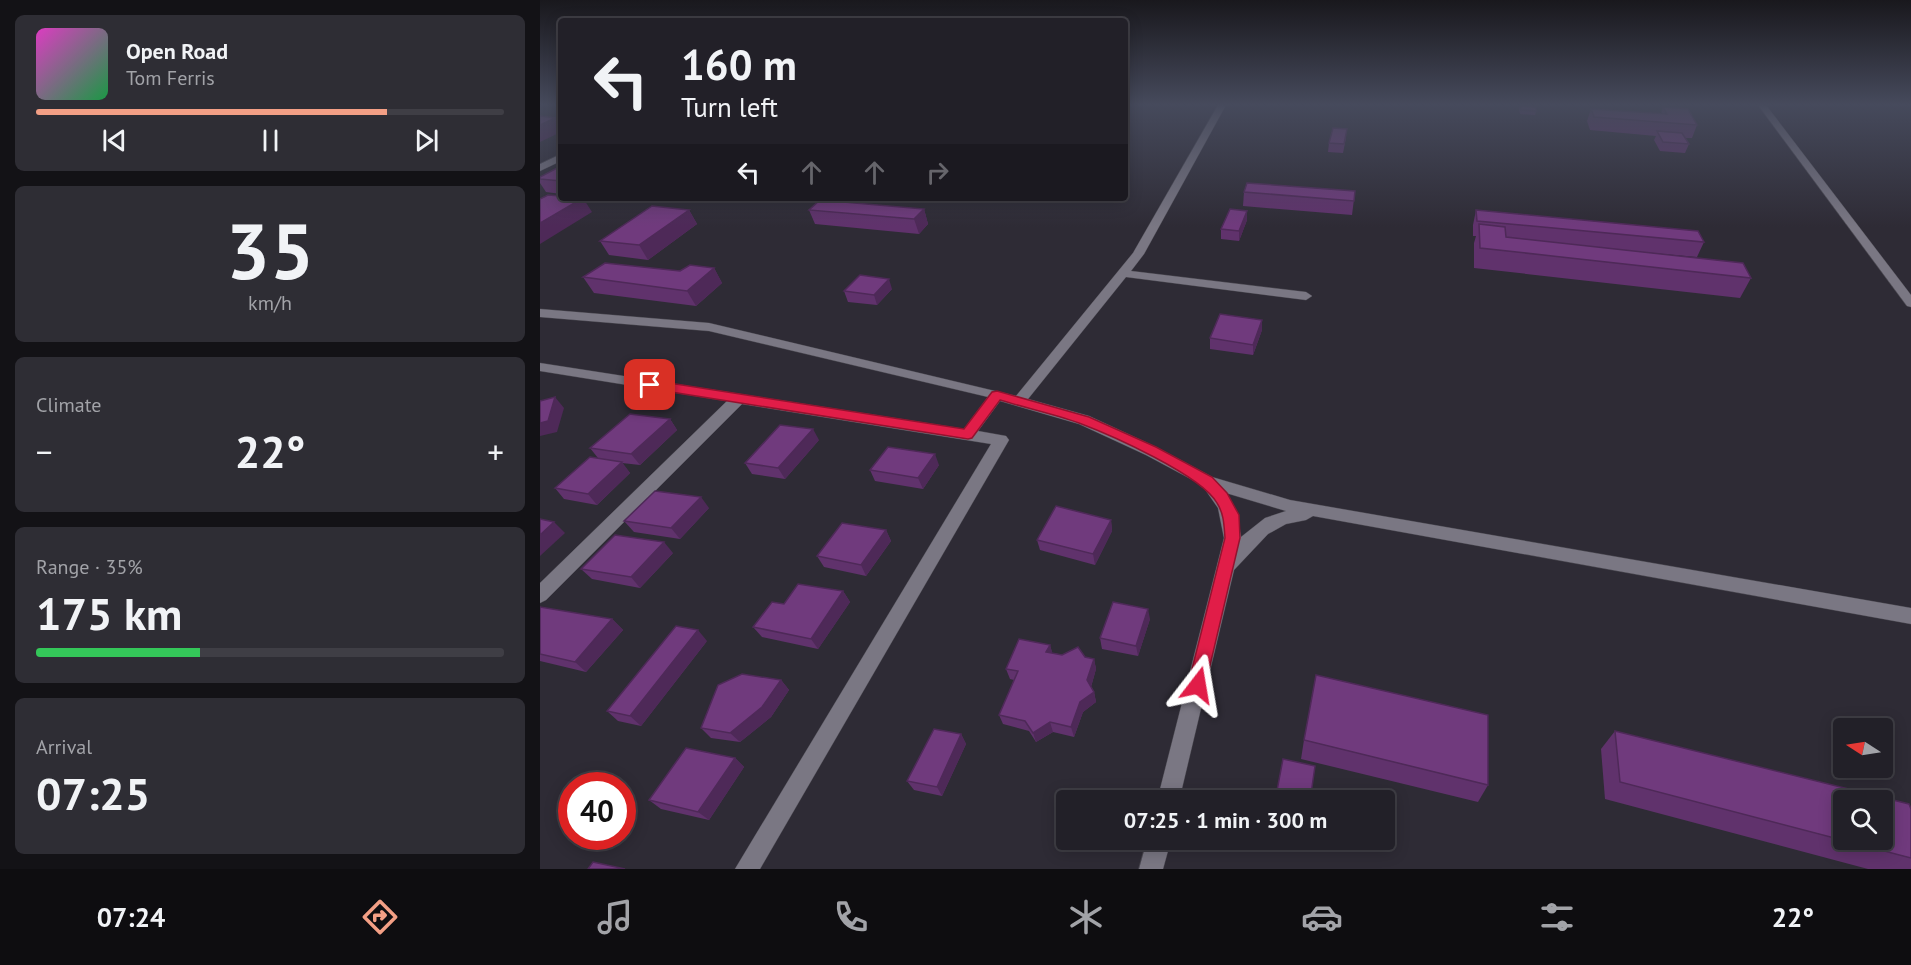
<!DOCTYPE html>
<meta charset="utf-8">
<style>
body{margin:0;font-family:"PT Sans",sans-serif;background:#2e2d34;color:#f1f3f6;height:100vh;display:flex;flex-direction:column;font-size:22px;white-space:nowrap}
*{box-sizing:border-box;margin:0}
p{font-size:20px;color:#a2a3a8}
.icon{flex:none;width:33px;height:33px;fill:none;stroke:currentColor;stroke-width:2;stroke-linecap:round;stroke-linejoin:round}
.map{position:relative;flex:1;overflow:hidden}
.panel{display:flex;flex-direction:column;gap:15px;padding:15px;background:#131216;width:540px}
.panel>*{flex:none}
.banner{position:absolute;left:18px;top:18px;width:570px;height:183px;border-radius:6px;box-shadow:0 3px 15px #0003,0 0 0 2px #3f3e45;background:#222028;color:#f1f3f6;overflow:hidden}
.needle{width:39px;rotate:282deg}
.controls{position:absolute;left:1293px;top:718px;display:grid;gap:12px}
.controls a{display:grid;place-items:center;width:60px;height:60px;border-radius:6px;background:#222028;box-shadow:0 3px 15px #0003,0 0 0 2px #3f3e45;font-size:30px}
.speed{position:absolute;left:18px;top:772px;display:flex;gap:12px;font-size:30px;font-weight:700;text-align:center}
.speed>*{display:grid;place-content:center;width:78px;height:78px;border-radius:50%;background:#222028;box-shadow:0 3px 15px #0003,0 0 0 2px #3f3e45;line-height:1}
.speed .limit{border:9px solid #d22;background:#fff;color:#111}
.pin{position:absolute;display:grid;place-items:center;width:51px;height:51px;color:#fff;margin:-26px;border-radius:12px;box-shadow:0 3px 9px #0006}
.me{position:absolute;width:66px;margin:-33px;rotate:14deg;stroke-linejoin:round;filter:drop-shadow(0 0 4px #0008)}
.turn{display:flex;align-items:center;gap:21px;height:126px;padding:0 24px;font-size:27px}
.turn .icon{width:78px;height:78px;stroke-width:2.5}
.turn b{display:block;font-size:42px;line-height:51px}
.lanes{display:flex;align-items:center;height:57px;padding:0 24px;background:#0003;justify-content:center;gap:30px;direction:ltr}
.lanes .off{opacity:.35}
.big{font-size:45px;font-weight:600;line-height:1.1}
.panel .card{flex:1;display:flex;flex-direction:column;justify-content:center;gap:9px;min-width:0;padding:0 21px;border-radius:9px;background:#2e2d34}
.panel .dial{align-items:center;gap:0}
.dial b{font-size:78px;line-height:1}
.song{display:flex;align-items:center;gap:18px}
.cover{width:72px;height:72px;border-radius:9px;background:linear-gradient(135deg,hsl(310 70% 55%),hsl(140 70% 35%))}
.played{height:6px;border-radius:3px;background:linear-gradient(90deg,#f39f85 75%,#3f3e45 75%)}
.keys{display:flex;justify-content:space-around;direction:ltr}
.heat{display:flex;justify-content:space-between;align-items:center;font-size:33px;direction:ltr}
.charge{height:9px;border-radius:4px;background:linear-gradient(90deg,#34c759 35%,#3f3e45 0)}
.trip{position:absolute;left:516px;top:790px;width:339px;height:60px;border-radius:6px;background:#222028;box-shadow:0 3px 15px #0003,0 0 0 2px #3f3e45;font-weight:600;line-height:60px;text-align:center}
.menu{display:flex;height:96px;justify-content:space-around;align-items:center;background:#0e0d10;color:#a2a3a8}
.menu .icon{width:42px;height:42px}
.menu .current{color:#f39f85}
.menu b{font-size:27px;color:#f1f3f6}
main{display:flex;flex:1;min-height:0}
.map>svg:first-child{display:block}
</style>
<main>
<section class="panel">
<div class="card">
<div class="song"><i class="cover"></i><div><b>Open Road</b><p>Tom Ferris</p></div></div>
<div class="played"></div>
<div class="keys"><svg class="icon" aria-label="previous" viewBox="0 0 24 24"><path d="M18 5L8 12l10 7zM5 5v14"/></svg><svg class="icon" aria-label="pause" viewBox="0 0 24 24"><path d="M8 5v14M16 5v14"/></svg><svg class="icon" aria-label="next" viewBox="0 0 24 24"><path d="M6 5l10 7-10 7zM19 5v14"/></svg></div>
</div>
<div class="card dial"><b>35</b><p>km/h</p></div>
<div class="card"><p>Climate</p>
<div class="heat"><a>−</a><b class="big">22°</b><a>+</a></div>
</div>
<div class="card"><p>Range · 35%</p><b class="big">175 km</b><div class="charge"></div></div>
<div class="card"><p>Arrival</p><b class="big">07:25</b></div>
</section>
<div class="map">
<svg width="1371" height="869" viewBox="0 0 1371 869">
<rect width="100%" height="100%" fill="#2e2b35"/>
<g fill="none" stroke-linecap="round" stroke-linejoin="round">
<g stroke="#48464e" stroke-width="1">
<g id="minor">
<path d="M678,105H686L604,254L591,271L766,292L772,296L766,300L586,277L488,399L549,416L616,447L672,477L750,500L1371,608V624L773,516L766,520L746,524L728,534L694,570L639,801H617L684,538L678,508L662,485L606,455L539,424L460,401L438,431L466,436L469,440L220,869H195L451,444L202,404L6,600L0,603V583L187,401L0,371V363L424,429L448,397L169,331L0,317V309L169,323L476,396L593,253ZM686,493L746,511L725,518L701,537L697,515Z"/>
<polygon points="1218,105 1226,105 1371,295 1371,307 1367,306"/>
<polygon points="21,154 21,161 0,171 0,164"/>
<polygon points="607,840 631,840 623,869 599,869"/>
</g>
</g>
<use href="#minor" fill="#7a7783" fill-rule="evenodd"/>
</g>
<g fill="#60326c">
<polygon points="980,106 996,111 995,115 980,114 979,110"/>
<polygon points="1123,107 1157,125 1152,138 1145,138 1149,144 1145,153 1120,151 1114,140 1116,136 1050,130 1047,121 1051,109 1121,114"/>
<polygon points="806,138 803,153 788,152 789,143"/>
<polygon points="21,169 21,194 6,192 0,183 0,177"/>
<polygon points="815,191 812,215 703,206 704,192"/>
<polygon points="61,198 91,198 86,201"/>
<polygon points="289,198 322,198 315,204 384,209 388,224 379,234 275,224 269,210"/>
<polygon points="504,198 530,198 528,201"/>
<polygon points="149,210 157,224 108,260 69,255 60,241"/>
<polygon points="936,210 1164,242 1157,257 1090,251 1211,278 1200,298 934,268 934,243 936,236 933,236 933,225"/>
<polygon points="707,211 707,220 699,241 681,239 681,229"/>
<polygon points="174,268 182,283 156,306 54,293 43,277"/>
<polygon points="352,289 337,305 308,302 304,291"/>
<polygon points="722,330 713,355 670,349 670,338"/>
<polygon points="130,419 137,430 100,465 82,463 90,473 57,505 24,499 15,488 58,458 50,448"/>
<polygon points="279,440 245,479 212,474 205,463"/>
<polygon points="399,465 383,489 335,481 330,470"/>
<polygon points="169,508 140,539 94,532 84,521"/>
<polygon points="571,520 572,531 555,565 500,550 497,540"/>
<polygon points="346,530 351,541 326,576 284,567 277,556"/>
<polygon points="133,553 100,588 52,579 41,569"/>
<polygon points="303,591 310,602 278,649 222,637 213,627"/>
<polygon points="0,607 72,619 83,630 46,672 0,661"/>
<polygon points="610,619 598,656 562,649 560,638"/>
<polygon points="167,641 101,726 78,721 67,711"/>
<polygon points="510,645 512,653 554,659 556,669 551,687 554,692 556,702 543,712 534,737 513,732 496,742 489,731 463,724 459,715 474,680 470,679 466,669"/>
<polygon points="241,680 249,690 231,717 200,742 171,738 161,728"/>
<polygon points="1075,731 1371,809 1371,869 1328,869 1065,799 1061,749"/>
<polygon points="421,734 426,744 402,796 374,790 367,781"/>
<polygon points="764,740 948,785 938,802 761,759"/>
<polygon points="195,758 204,767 169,820 121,809 109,800"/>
</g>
<g fill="#4e2958">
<polygon points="15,118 21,127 21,132 0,142 0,125"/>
<polygon points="43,198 52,212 0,244 0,223"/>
<polygon points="307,198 322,198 305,213 299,205"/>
<polygon points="384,209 388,224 379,234 374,219"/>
<polygon points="149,210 157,224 108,260 99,245"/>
<polygon points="707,211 707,220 699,241 699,231"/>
<polygon points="174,268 182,283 156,306 147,291"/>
<polygon points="349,279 352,289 337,305 334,295"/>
<polygon points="722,320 722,330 713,355 713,345"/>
<polygon points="15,397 24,408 17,432 0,436 0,423"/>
<polygon points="130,419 137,430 100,465 91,454"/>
<polygon points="273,429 279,440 245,479 238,468"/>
<polygon points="395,454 399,465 383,489 378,478"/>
<polygon points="82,462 90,473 57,505 48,494"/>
<polygon points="161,497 169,508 140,539 131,528"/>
<polygon points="571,520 572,531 555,565 553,554"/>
<polygon points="14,522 25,533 0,556 0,535"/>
<polygon points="346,530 351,541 326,576 321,565"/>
<polygon points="124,542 133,553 100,588 91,577"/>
<polygon points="303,591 310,602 278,649 271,639"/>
<polygon points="608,609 610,619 598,656 596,646"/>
<polygon points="72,619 83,630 46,672 35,662"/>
<polygon points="158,630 167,641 101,726 90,716"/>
<polygon points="510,645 513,655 506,652"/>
<polygon points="554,659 556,669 550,690 547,680"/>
<polygon points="241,680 249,690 231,717 200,742 190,733"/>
<polygon points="554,692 556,702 543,712 534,737 531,727 540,702"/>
<polygon points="510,722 513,732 496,742 493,733"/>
<polygon points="421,734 426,744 402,796 397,787"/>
<polygon points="195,758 204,767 169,820 158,812"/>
</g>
<g fill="#703a7d" stroke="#4e2958" stroke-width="1.5" fill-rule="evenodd">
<polygon points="980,106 996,107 996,111 981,110"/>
<polygon points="1123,107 1148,109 1157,125 1054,117 1051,109 1127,114"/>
<polygon points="0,116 15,118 0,125"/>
<polygon points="793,128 807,129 804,144 789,143"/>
<polygon points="1117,131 1142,133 1149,144 1123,142"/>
<polygon points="17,168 21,169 21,181 0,179 0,177"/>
<polygon points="707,183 815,191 814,201 704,192"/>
<polygon points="8,195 21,196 21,198 43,198 0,223 0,199"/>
<polygon points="289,198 307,198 302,202 286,201"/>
<polygon points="280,200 384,209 374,219 269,210"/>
<polygon points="112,206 149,210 99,245 60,241"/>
<polygon points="690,209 707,211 699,231 681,229"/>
<polygon points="936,210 1158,231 1164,242 937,221"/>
<polygon points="939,224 965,227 966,237 1203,263 1211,278 940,248"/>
<polygon points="65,263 140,271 150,265 174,268 147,291 43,277"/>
<polygon points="320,275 349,279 334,295 304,291"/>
<polygon points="680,314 722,320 713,345 670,338"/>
<polygon points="15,397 8,421 0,423 0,401"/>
<polygon points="90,414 130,419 91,454 50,448"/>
<polygon points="240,425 273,429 238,468 205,463"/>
<polygon points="348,447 395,454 378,478 330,470"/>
<polygon points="50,457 82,462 48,494 15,488"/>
<polygon points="115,491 161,497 131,528 84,521"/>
<polygon points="516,506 571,520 553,554 497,540"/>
<polygon points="0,519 14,522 0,535"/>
<polygon points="302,523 346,530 321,565 277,556"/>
<polygon points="75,535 124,542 91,577 41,569"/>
<polygon points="258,584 303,591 271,639 213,627 232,602 244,604"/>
<polygon points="573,602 608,609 596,646 560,638"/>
<polygon points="0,607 72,619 35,662 0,654"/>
<polygon points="136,626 158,630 90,716 67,711"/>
<polygon points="479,639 510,645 506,652 522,655 538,647 545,657 554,659 547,680 554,692 540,702 531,727 510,722 493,733 485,721 459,715 478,671 466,669"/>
<polygon points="202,674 241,680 222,707 190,733 161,728 178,685"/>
<polygon points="776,675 948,715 948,785 764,740"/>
<polygon points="394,729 421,734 397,787 367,781"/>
<path d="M1075,731L1369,804L1371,809V858L1080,782ZM1304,801H1342V840H1304Z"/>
<polygon points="146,748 195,758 158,812 109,800"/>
<polygon points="743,759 775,766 770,801 735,801"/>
<polygon points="53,862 85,869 48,869"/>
</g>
<linearGradient id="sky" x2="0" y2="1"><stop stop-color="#19181d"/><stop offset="0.46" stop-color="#464a5c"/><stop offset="1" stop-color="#464a5c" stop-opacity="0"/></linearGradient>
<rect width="1371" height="227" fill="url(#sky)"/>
<path fill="#e11d48" stroke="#92132f" stroke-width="1.5" d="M110,380L424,429L452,392L457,391L549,417L616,447L672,477L687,493L699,515L700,538L664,691L658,694L651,691L648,685L685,538C684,525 684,514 677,503C661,475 571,435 539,423C514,414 486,408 460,400L432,438L428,439L106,388V382Z"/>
</svg>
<div class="controls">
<a><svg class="needle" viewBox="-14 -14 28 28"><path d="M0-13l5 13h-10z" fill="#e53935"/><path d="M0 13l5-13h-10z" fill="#a2a3a8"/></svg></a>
<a><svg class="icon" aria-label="search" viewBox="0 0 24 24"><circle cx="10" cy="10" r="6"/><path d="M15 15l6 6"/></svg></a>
</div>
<div class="speed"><div class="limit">40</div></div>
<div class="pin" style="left:110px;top:385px;background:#d93025"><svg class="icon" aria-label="arrive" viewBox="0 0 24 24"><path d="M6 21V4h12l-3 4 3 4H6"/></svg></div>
<svg class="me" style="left:658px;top:685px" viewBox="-20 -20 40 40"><path d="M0-17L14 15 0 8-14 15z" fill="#e11d48" stroke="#fff" stroke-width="4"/></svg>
<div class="trip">07:25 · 1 min · 300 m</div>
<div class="banner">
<div class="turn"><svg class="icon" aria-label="left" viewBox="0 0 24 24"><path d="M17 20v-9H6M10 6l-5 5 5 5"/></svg><div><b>160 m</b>Turn left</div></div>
<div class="lanes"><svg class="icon" aria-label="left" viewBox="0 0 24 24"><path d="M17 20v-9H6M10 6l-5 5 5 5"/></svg><svg class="icon off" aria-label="ahead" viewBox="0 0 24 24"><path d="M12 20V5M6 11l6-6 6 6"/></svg><svg class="icon off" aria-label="ahead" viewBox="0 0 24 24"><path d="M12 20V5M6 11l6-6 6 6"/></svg><svg class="icon off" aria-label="right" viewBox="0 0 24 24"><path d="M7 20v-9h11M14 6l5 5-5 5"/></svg></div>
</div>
</div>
</main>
<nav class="menu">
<b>07:24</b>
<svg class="icon current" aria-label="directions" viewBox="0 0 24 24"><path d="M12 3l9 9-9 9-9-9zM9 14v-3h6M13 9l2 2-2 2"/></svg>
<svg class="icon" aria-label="music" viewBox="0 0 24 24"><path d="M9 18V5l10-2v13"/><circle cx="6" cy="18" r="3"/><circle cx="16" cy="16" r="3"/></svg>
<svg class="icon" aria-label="phone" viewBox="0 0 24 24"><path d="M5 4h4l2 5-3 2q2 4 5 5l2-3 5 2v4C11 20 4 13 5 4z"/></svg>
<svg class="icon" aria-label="climate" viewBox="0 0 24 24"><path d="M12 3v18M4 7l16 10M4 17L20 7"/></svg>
<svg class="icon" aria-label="car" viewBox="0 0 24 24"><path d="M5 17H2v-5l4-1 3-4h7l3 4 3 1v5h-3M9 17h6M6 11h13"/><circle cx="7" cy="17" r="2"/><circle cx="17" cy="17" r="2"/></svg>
<svg class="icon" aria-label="filters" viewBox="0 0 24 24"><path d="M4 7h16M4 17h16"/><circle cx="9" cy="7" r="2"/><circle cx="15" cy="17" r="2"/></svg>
<b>22°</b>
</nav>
